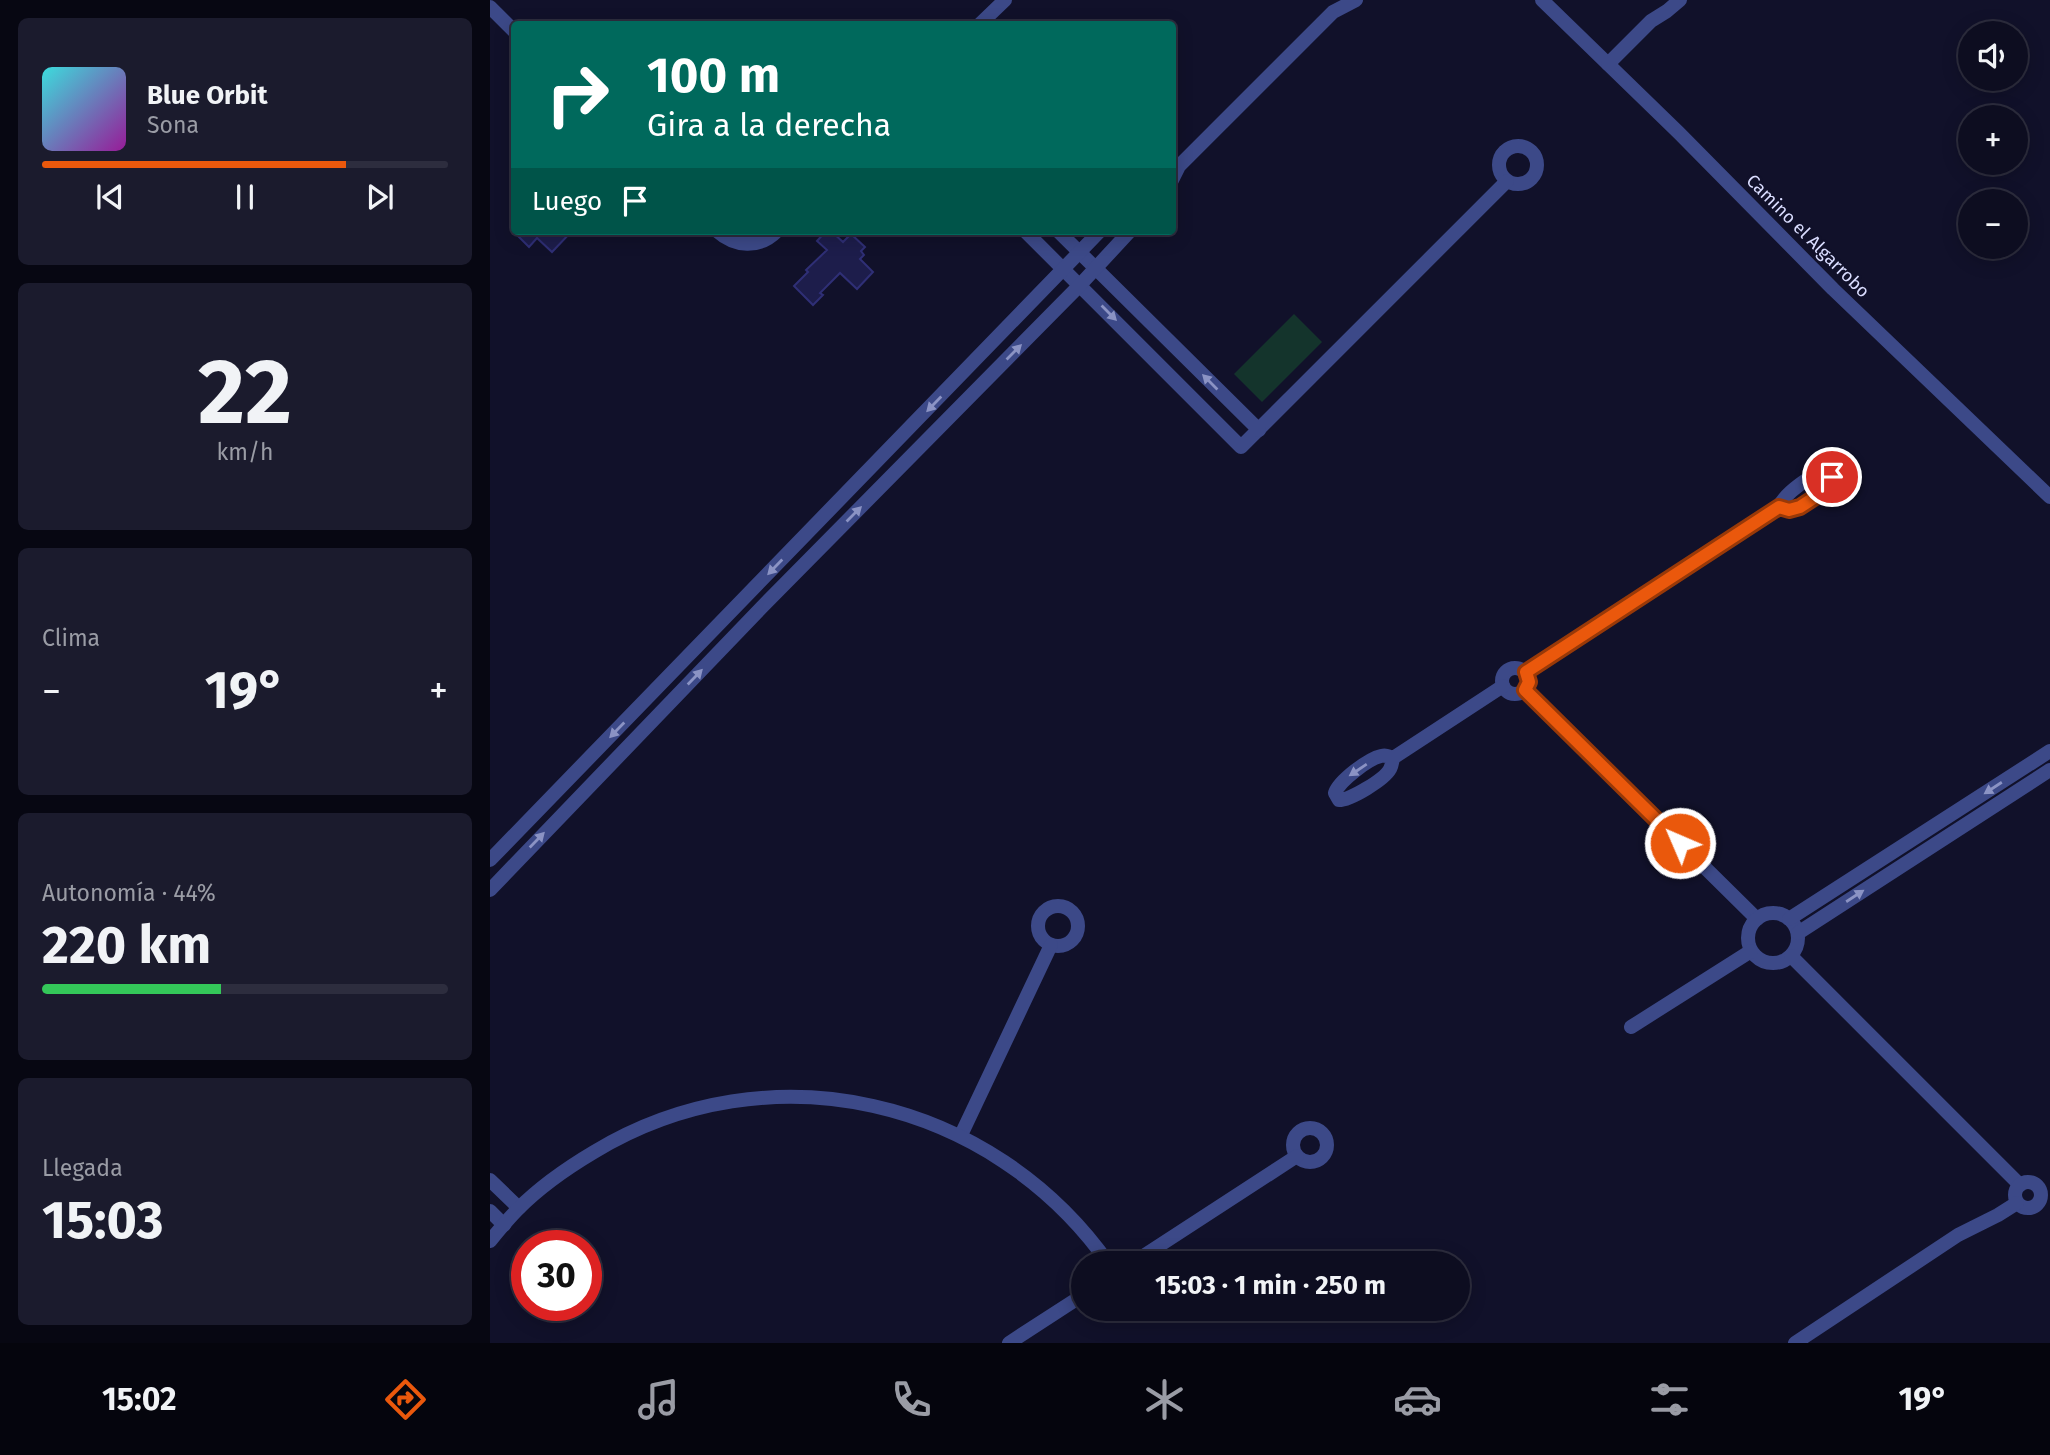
<!DOCTYPE html>
<html lang="es">
<meta charset="utf-8">
<style>
body{margin:0;font-family:"Fira Sans",sans-serif;background:#1b1b2d;color:#f1f3f6;height:100vh;display:flex;flex-direction:column;font-size:26px;white-space:nowrap}
*{box-sizing:border-box;margin:0}
p{font-size:23px;color:#9a9ca5}
.icon{flex:none;width:38px;height:38px;fill:none;stroke:currentColor;stroke-width:2;stroke-linecap:round;stroke-linejoin:round}
.map{position:relative;flex:1;overflow:hidden}
.drawer{display:flex;flex-direction:column;gap:18px;padding:18px;background:#070712;width:490px}
.drawer>*{flex:none}
.top-card{position:absolute;left:21px;top:21px;width:665px;height:214px;border-radius:7px;box-shadow:0 4px 18px #0003,0 0 0 2px #2d2d3e;background:#00695c;color:#fff;overflow:hidden}
.controls{position:absolute;left:1468px;top:21px;display:grid;gap:14px}
.controls a{display:grid;place-items:center;width:70px;height:70px;border-radius:50%;background:#0d0d20;box-shadow:0 4px 18px #0003,0 0 0 2px #2d2d3e;font-size:35px}
.speed{position:absolute;left:21px;top:1230px;display:flex;gap:14px;font-size:35px;font-weight:700;text-align:center}
.speed>*{display:grid;place-content:center;width:91px;height:91px;border-radius:50%;background:#0d0d20;box-shadow:0 4px 18px #0003,0 0 0 2px #2d2d3e;line-height:1}
.speed .limit{border:10px solid #d22;background:#fff;color:#111}
.pin{position:absolute;display:grid;place-items:center;width:60px;height:60px;color:#fff;margin:-30px;border:4px solid #fff;border-radius:50%;box-shadow:0 2px 7px #0007}
.me{position:absolute;width:77px;margin:-38px;rotate:315deg;stroke-linejoin:round;filter:drop-shadow(0 0 5px #0008)}
.turn{display:flex;align-items:center;gap:24px;height:147px;padding:0 21px;font-size:32px}
.turn .icon{width:91px;height:91px;stroke-width:2.5}
.turn b{display:block;font-size:49px;line-height:60px}
.then{display:flex;align-items:center;height:66px;padding:0 21px;background:#0003;gap:14px;font-size:26px}
.big{font-size:52px;font-weight:700;line-height:1.1}
.drawer .widget{flex:1;display:flex;flex-direction:column;justify-content:center;gap:10px;min-width:0;padding:0 24px;border-radius:10px;background:#1b1b2d}
.drawer .dial{align-items:center;gap:0}
.dial b{font-size:91px;line-height:1}
.song{display:flex;align-items:center;gap:21px}
.cover{width:84px;height:84px;border-radius:10px;background:linear-gradient(135deg,hsl(180 70% 55%),hsl(300 70% 35%))}
.played{height:7px;border-radius:4px;background:linear-gradient(90deg,#ea580c 75%,#2d2d3e 75%)}
.keys{display:flex;justify-content:space-around;direction:ltr}
.heat{display:flex;justify-content:space-between;align-items:center;font-size:38px;direction:ltr}
.charge{height:10px;border-radius:5px;background:linear-gradient(90deg,#34c759 44%,#2d2d3e 0)}
.trip{position:absolute;left:581px;top:1251px;width:399px;height:70px;border-radius:35px;background:#0d0d20;box-shadow:0 4px 18px #0003,0 0 0 2px #2d2d3e;font-weight:700;line-height:70px;text-align:center}
.menu{display:flex;height:112px;justify-content:space-around;align-items:center;background:#05050d;color:#9a9ca5}
.menu .icon{width:49px;height:49px}
.menu .active{color:#ea580c}
.menu b{font-size:32px;color:#f1f3f6}
main{display:flex;flex:1;min-height:0}
.map>svg:first-child{display:block}
</style>
<main>
<section class="drawer">
<div class="widget">
<div class="song"><i class="cover"></i><div><b>Blue Orbit</b><p>Sona</p></div></div>
<div class="played"></div>
<div class="keys"><svg class="icon" aria-label="previous" viewBox="0 0 24 24"><path d="M18 5L8 12l10 7zM5 5v14"/></svg><svg class="icon" aria-label="pause" viewBox="0 0 24 24"><path d="M8 5v14M16 5v14"/></svg><svg class="icon" aria-label="next" viewBox="0 0 24 24"><path d="M6 5l10 7-10 7zM19 5v14"/></svg></div>
</div>
<div class="widget dial"><b>22</b><p>km/h</p></div>
<div class="widget"><p>Clima</p>
<div class="heat"><a>−</a><b class="big">19°</b><a>+</a></div>
</div>
<div class="widget"><p>Autonomía · 44%</p><b class="big">220 km</b><div class="charge"></div></div>
<div class="widget"><p>Llegada</p><b class="big">15:03</b></div>
</section>
<div class="map">
<svg width="1560" height="1343" viewBox="0 0 1560 1343">
<rect width="100%" height="100%" fill="#11112a"/>
<polygon fill="#14342c" points="804,314 832,342 772,402 744,374"/>
<g fill="#1d1d4b" stroke="#2f2f76" stroke-width="2">
<polygon points="23,231 82,231 62,252 47,238 39,247"/>
<polygon points="336,231 341,231 353,242 361,234 375,247 371,251 374,255 370,259 383,272 367,289 350,273 330,293 333,295 323,305 304,286 318,272 316,270 337,250 327,241"/>
</g>
<g fill="none" stroke-linecap="round" stroke-linejoin="round">
<g stroke="#3c4988" stroke-width="14">
<polyline points="1052,0 1189,133 1343,289 1560,497"/>
<polyline points="0,7 24,31"/>
<polyline points="490,24 515,0"/>
<polyline points="1118,64 1161,21 1177,11 1190,0"/>
<circle cx="1028" cy="165" r="19"/>
<polyline points="682,180 689,166 843,12 866,0"/>
<path d="M227,231C245,247 269,249 287,231"/>
<polyline points="535,231 751,447 1017,181"/>
<polyline points="568,231 769,430"/>
<circle cx="1025" cy="681" r="13"/>
<path d="M1036,672L1289,507C1294,494 1323,472 1337,472L1342,477L1343,483L1339,488L1309,507L1299,510L1289,507"/>
<polyline points="1035,690 1267,919"/>
<path d="M903,758C902,763 902,765 900,769C894,780 860,800 849,800L845,793C849,781 878,759 891,756C896,755 898,756 903,758L1013,686"/>
<polyline points="0,860 610,231"/>
<polyline points="0,890 272,607 590,285 640,231"/>
<circle cx="568" cy="926" r="20"/>
<circle cx="1283" cy="938" r="25"/>
<polyline points="1299,919 1560,751"/>
<polyline points="1308,933 1560,770"/>
<polyline points="1301,956 1530,1185"/>
<polyline points="1141,1027 1261,951"/>
<circle cx="820" cy="1145" r="17"/>
<polyline points="471,1135 561,945"/>
<polyline points="0,1180 29,1208"/>
<circle cx="1538" cy="1195" r="13"/>
<polyline points="0,1211 14,1225"/>
<path d="M0,1241C9,1230 18,1219 28,1209C50,1187 77,1168 104,1152C279,1046 502,1098 619,1264"/>
<polyline points="641,1264 807,1156"/>
<polyline points="519,1343 593,1295"/>
<polyline points="1305,1343 1468,1235 1508,1215 1527,1203"/>
</g>
</g>
<defs><path id="oneway-solid" d="M-6-.8H1V-3.2L6.5 0L1 3.2V.8H-6Z" transform="scale(1.75)"/></defs>
<g fill="#8b93c4">
<use href="#oneway-solid" transform="translate(619 313) rotate(45)"/>
<use href="#oneway-solid" transform="translate(524 352) rotate(-45)"/>
<use href="#oneway-solid" transform="translate(720 382) rotate(-135)"/>
<use href="#oneway-solid" transform="translate(444 404) rotate(134)"/>
<use href="#oneway-solid" transform="translate(364 514) rotate(-45)"/>
<use href="#oneway-solid" transform="translate(285 567) rotate(134)"/>
<use href="#oneway-solid" transform="translate(205 677) rotate(-46)"/>
<use href="#oneway-solid" transform="translate(127 730) rotate(134)"/>
<use href="#oneway-solid" transform="translate(868 770) rotate(146)"/>
<use href="#oneway-solid" transform="translate(1503 788) rotate(147)"/>
<use href="#oneway-solid" transform="translate(47 840) rotate(-46)"/>
<use href="#oneway-solid" transform="translate(1365 896) rotate(-33)"/>
</g>
<g fill="none" stroke-linecap="round" stroke-linejoin="round">
<g stroke="#983908" stroke-width="18">
<polyline id="route" points="1190,843 1035,690 1039,682 1036,672 1289,507 1299,510 1310,507 1339,488 1343,483 1342,477"/>
</g>
<use href="#route" stroke="#ea580c" stroke-width="12"/>
</g>
<g text-anchor="middle" stroke-width="5" stroke-linejoin="round" paint-order="stroke">
<g font-size="18" fill="#daddff" stroke="#11112a">
<text transform="translate(1318 236) rotate(45)" y="6">Camino el Algarrobo</text>
</g>
</g>
</svg>
<div class="controls">
<a><svg class="icon" aria-label="sound" viewBox="0 0 24 24"><path d="M4 9h4l5-4v14l-5-4H4zM17 9q2 3 0 6"/></svg></a>
<a>+</a>
<a>−</a>
</div>
<div class="speed"><div class="limit">30</div></div>
<div class="pin" style="left:1342px;top:477px;background:#d93025"><svg class="icon" aria-label="arrive" viewBox="0 0 24 24"><path d="M6 21V4h12l-3 4 3 4H6"/></svg></div>
<svg class="me" style="left:1190px;top:843px" viewBox="-20 -20 40 40"><circle r="17" fill="#ea580c" stroke="#fff" stroke-width="3"/><path d="M0-11L8 9 0 5-8 9z" fill="#fff"/></svg>
<div class="trip">15:03 · 1 min · 250 m</div>
<div class="top-card">
<div class="turn"><svg class="icon" aria-label="right" viewBox="0 0 24 24"><path d="M7 20v-9h11M14 6l5 5-5 5"/></svg><div><b>100 m</b>Gira a la derecha</div></div>
<div class="then">Luego<svg class="icon" aria-label="arrive" viewBox="0 0 24 24"><path d="M6 21V4h12l-3 4 3 4H6"/></svg></div>
</div>
</div>
</main>
<nav class="menu">
<b>15:02</b>
<svg class="icon active" aria-label="directions" viewBox="0 0 24 24"><path d="M12 3l9 9-9 9-9-9zM9 14v-3h6M13 9l2 2-2 2"/></svg>
<svg class="icon" aria-label="music" viewBox="0 0 24 24"><path d="M9 18V5l10-2v13"/><circle cx="6" cy="18" r="3"/><circle cx="16" cy="16" r="3"/></svg>
<svg class="icon" aria-label="phone" viewBox="0 0 24 24"><path d="M5 4h4l2 5-3 2q2 4 5 5l2-3 5 2v4C11 20 4 13 5 4z"/></svg>
<svg class="icon" aria-label="climate" viewBox="0 0 24 24"><path d="M12 3v18M4 7l16 10M4 17L20 7"/></svg>
<svg class="icon" aria-label="car" viewBox="0 0 24 24"><path d="M5 17H2v-5l4-1 3-4h7l3 4 3 1v5h-3M9 17h6M6 11h13"/><circle cx="7" cy="17" r="2"/><circle cx="17" cy="17" r="2"/></svg>
<svg class="icon" aria-label="filters" viewBox="0 0 24 24"><path d="M4 7h16M4 17h16"/><circle cx="9" cy="7" r="2"/><circle cx="15" cy="17" r="2"/></svg>
<b>19°</b>
</nav>
